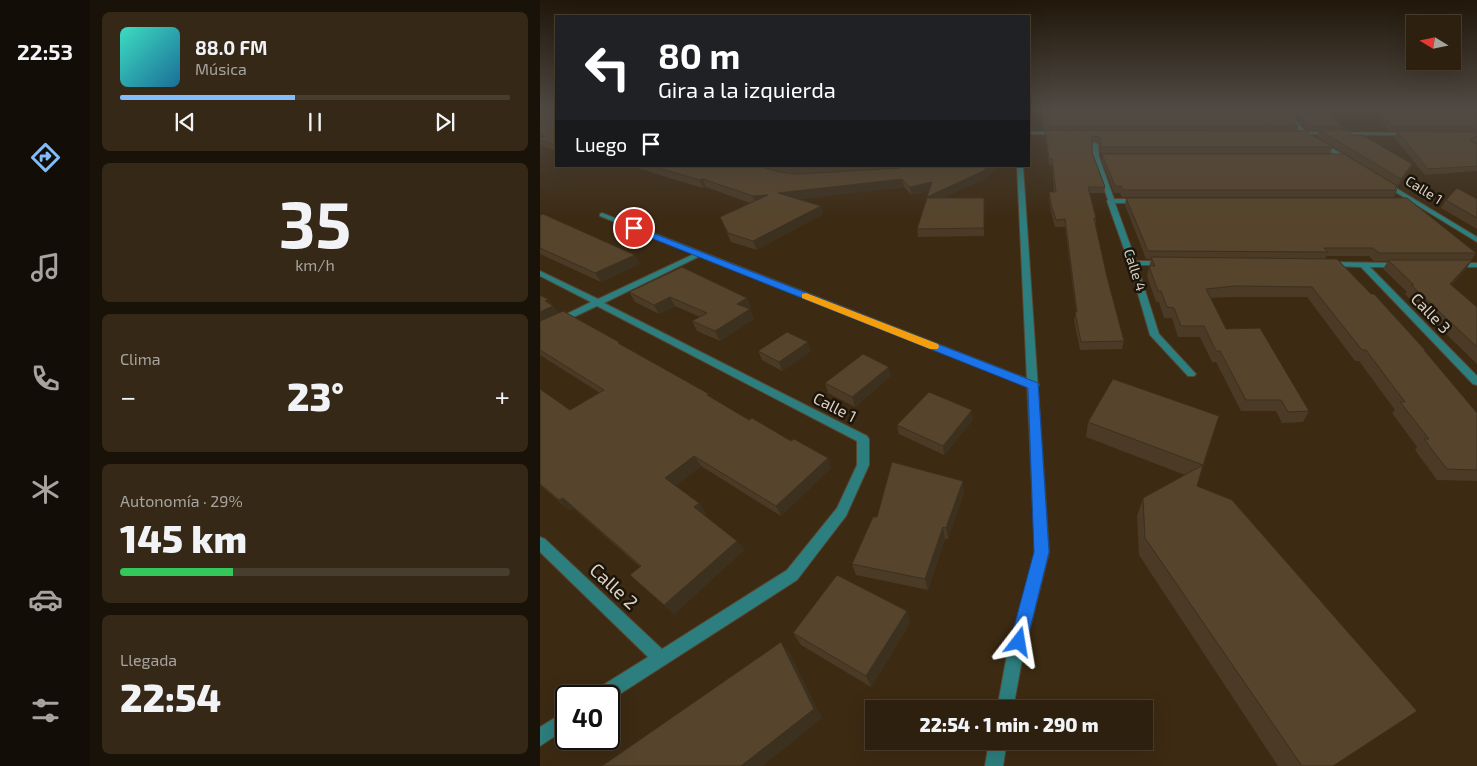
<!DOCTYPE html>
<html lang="es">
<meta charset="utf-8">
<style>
body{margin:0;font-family:"Exo 2",sans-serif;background:#352817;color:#f1f3f6;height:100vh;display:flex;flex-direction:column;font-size:19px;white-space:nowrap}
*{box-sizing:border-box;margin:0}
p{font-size:16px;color:#a7a39e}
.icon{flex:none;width:28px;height:28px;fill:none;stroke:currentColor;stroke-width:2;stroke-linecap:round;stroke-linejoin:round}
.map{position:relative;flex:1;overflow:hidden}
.side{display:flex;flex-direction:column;gap:12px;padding:12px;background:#191208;width:450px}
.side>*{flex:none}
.banner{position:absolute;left:15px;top:15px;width:475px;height:152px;border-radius:0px;box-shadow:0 5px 20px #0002,0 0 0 1px #483e2e;background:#202124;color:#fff;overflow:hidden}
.needle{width:32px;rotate:280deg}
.controls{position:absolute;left:866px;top:15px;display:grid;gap:10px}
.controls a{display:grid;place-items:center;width:55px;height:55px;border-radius:0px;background:#2d200e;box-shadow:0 5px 20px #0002,0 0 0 1px #483e2e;font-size:25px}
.speed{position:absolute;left:15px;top:685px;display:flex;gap:10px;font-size:25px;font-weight:700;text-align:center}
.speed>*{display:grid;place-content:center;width:65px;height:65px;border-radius:50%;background:#2d200e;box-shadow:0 5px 20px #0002,0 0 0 1px #483e2e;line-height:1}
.speed .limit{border:2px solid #111;border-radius:8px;background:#fff;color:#111}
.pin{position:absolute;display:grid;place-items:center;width:42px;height:42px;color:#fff;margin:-21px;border:2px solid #fff;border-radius:50%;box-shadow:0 1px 5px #0007}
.me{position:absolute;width:55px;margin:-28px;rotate:14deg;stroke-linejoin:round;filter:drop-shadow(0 0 4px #0008)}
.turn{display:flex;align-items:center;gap:18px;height:105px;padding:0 20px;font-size:22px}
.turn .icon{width:65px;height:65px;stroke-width:2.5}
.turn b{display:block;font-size:35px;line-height:42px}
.then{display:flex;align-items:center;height:48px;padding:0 20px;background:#0003;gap:10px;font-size:19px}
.big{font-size:38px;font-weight:800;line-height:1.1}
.side .widget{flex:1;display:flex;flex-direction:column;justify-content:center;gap:8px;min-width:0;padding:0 18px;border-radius:8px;background:#352817}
.side .dial{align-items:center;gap:0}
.dial b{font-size:65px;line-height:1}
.song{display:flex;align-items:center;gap:15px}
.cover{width:60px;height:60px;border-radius:8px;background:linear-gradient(135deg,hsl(170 70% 55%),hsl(200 70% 35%))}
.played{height:5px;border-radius:2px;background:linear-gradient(90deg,#83bcfb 45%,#483e2e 45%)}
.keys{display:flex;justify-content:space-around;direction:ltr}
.heat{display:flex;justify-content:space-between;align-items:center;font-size:28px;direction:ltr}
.charge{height:8px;border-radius:4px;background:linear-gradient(90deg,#34c759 29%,#483e2e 0)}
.trip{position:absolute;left:325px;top:700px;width:288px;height:50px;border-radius:0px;background:#2d200e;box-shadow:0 5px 20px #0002,0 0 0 1px #483e2e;font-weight:800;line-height:50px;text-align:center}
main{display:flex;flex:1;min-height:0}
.tab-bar{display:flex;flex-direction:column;width:90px;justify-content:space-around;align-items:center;background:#120d06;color:#a7a39e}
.tab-bar .icon{width:35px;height:35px}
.tab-bar .active{color:#83bcfb}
.tab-bar b{font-size:22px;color:#f1f3f6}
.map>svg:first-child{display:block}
</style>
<main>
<nav class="tab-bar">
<b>22:53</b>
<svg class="icon active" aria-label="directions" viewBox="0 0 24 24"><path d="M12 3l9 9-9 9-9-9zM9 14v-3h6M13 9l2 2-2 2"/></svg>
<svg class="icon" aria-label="music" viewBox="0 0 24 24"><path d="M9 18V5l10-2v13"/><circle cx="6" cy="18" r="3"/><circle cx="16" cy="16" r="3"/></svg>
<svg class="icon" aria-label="phone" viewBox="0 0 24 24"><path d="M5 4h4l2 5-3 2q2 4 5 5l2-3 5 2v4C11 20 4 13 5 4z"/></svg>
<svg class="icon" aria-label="climate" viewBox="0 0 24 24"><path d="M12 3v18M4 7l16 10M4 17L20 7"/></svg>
<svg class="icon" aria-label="car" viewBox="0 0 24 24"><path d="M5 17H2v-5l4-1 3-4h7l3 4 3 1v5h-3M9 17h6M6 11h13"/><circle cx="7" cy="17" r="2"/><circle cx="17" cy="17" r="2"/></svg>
<svg class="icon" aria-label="filters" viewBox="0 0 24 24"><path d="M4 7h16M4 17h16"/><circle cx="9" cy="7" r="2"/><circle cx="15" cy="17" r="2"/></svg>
</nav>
<section class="side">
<div class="widget">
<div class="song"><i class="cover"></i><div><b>88.0 FM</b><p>Música</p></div></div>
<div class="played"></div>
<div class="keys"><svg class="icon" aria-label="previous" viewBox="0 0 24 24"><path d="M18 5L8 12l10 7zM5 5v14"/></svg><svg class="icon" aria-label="pause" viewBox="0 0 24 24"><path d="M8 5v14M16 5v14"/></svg><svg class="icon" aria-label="next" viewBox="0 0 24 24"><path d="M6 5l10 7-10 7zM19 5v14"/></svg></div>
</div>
<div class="widget dial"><b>35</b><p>km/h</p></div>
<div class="widget"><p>Clima</p>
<div class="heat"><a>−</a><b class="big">23°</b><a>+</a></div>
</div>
<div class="widget"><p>Autonomía · 29%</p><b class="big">145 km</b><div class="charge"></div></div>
<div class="widget"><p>Llegada</p><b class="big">22:54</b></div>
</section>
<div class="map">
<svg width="937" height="766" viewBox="0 0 937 766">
<rect width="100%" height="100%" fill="#3c2a13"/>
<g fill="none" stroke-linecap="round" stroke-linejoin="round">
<g stroke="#56452f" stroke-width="2">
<g id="minor">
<path d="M745,110H749V114L766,132L813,161V163H809C794,154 746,128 745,110Z"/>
<polygon points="555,142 558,144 559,157 574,199 598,199 601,201 598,203 575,203 596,261 622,261 626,263 622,265 597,265 619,334 654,372 656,374 654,376 648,376 610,335 589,263 567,201 568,200 553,157 552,144"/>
<polygon points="846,182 937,237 937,242 844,185 844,183"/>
<polygon points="62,213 498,383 499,385 494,388 490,387 160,256 64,303 327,436 329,439 329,465 306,516 257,580 69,701 69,696 53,696 55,690 108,657 0,552 0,537 5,539 122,649 247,570 297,508 317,465 317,441 57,306 0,333 0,327 51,302 0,276 0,271 58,299 154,254 60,216 60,214"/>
<polygon points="786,262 860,263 861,265 857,267 830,267 937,376 937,385 933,384 821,267 789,266 786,266"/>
<polygon points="914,263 937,263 937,267 917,267 913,265"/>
<polygon points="26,711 26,729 0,746 0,727"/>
</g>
</g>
<g stroke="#56452f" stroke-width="2">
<g id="tertiary">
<polygon points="489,132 518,132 520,133 518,134 489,134"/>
<polygon points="757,132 868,133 870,134 868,135 755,134"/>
<polygon points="477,166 483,166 509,552 482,660 473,709 457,709 466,660 495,552"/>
<polygon points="449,741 467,741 463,766 445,766"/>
</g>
</g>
<use href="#minor" fill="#2d7e7e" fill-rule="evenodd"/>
<use href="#tertiary" fill="#2d7e7e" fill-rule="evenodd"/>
</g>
<g fill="#4a3a26">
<polygon points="16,110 16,151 1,145 0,144 0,113"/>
<polygon points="502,110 744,110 743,111 545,111 544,112 758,126 757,131 793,147 790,153 561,153 559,143 552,142 552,152 565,187 564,193 550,193 556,218 556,225 567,277 584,341 582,349 540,350 534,320 536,312 525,227 515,227 511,211 509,199 509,192 514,192 512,165 509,165 505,136 505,130 504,130"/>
<polygon points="751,110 790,110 791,115 801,126 799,130 812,135 872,164 869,171 858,186 777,137 779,131 768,131 751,113"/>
<polygon points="841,110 887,110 937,112 937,143 931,142 937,144 937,171 885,175 854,137 857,131 933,132 849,131 842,122"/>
<polygon points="896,110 937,110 937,111"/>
<polygon points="562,154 857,186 855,189 857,190 854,197 582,197 580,193 574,193 562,161"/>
<polygon points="92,166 220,166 242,172 220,166 457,166 444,179 403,198 444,198 444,236 378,237 377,229 389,191 371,195 364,187 259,199 281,206 283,214 217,250 191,242 180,217 210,203 166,187 163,188 129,178"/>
<polygon points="586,198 936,253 926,269 912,285 937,307 937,364 865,294 867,292 843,269 848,261 834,261 829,256 787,256 785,258 831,294 885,350 884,351 937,413 937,481 897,480 875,450 877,447 852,413 855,410 819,361 815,361 767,297 692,297 671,298 686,329 769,411 763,422 742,423 736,411 701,411 676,362 672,362 660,337 638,337 632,318 624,318 619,302 616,302 607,276 611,259 606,259 585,205"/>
<polygon points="937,199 937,229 901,208 906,200"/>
<polygon points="0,215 100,264 61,282 0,254"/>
<polygon points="89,292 207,298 211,307 208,308 210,309 214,319 180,341 157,331 152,321 160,317 135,306 119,314 95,302"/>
<polygon points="0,295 16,309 15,310 18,313 79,342 81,345 209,420 288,458 291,468 241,516 161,466 135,486 159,503 166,513 164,515 197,541 204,550 134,614 90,575 100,567 33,508 29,510 0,485 0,389 30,410 60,393 0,355"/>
<polygon points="218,351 271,351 242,371 222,360"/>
<polygon points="351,376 315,407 288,393 285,383"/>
<polygon points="679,416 657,486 793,766 738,766 599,555 597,516 603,498 645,475 546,437 548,422"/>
<polygon points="433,420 404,455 359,434 357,425"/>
<polygon points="424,493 408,539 405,539 388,590 316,575 312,564 337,517"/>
<polygon points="367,611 370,623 331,687 261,645 253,633"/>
</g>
<g fill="#3c301f">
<polygon points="872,164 869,171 858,186 861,179"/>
<polygon points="449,166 457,166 444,179 388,205 387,197"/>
<polygon points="163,179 166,187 163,188 160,180"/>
<polygon points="362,179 364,187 240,202 238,193"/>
<polygon points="392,182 392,190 371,195 370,187"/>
<polygon points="228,195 216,204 213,196"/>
<polygon points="281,206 283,214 217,250 213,241"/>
<polygon points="95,255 100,264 61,282 55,273"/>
<polygon points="932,260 926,269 904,293 910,284"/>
<polygon points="130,297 135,306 119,314 114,305"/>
<polygon points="207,298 211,307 201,313 197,304"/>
<polygon points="9,300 20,315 0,325 0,312 5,301"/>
<polygon points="210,309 214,319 180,341 175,331"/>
<polygon points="268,342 271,351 242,371 239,362"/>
<polygon points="349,367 351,376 315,407 312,397"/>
<polygon points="432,410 433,420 404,455 403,446"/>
<polygon points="154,456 161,466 132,488 125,478"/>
<polygon points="288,458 291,468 241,516 236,506"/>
<polygon points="423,481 424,493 408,539 406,528"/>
<polygon points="23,498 33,508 29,510 19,500"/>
<polygon points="159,503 166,513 161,517 154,507"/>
<polygon points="403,527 405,539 388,590 385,579"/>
<polygon points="197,541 204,550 134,614 124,605"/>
<polygon points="367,611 370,623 331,687 326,676"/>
<polygon points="241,642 250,653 282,718 223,766 201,766"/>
</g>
<g fill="#56442c" stroke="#3c301f">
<polygon points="11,110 16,110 16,146 0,140 0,137 6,136 0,134 0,113"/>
<polygon points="502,110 542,110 545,113 747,113 758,126 504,126"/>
<polygon points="754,110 790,110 791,115 801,126 769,126"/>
<polygon points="843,110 886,110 937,112 937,126 852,126 844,117"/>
<polygon points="505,130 765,131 793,147 561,147 560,137 552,136 552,152 565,187 548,187 556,218 554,218 567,277 584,341 541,342 535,312 537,312 525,219 516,220 511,204 509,192 516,192 512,159 509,159"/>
<polygon points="779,130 807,130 812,135 822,135 872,164 861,179"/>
<polygon points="857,131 937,132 937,137 935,136 930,141 937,144 937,166 888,169"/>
<polygon points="562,154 804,154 857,186 855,188 857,190 583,190 581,186 575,186"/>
<polygon points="112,166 220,166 239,172 258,174 360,168 368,166 449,166 443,171 387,197 392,182 370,187 362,179 238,193 281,206 213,241 188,233 180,217 228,195 213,196 163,179 160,180"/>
<polygon points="917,188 937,199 937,218 906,200"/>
<polygon points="387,198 444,198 444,228 377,229"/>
<polygon points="586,198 867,198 936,253 839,253 833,248 784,248 788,252 608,251"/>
<polygon points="3,214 95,255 55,273 0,248 0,215"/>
<polygon points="611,257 797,259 831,294 834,294 885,350 884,350 937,413 937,470 907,469 884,439 889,439 860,402 865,402 826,350 822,350 772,287 695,286 666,289 686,329 720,328 769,411 748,412 741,400 706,400 680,351 676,351 664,326 641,326 634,308 627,307 621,291 618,291 609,266 615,266"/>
<polygon points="848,260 932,260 910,284 937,307 937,347 871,285 874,285"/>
<polygon points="142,267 207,298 197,304 210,309 175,331 152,321 167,313 130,297 114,305 89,292"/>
<polygon points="0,295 9,300 5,301 13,306 0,312"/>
<polygon points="23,311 79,342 78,343 169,394 167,395 209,420 212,418 251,441 254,439 288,458 236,506 154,456 125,478 159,503 154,507 197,541 124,605 90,575 101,566 23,498 19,500 0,484 0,389 30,410 64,390 0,350 0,321"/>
<polygon points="247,332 268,342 239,362 218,351"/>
<polygon points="323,354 349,367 312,397 285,383"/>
<polygon points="573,379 679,416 663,465 548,422"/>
<polygon points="389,392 432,410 403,446 357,425"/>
<polygon points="352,462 423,481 406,528 403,527 385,579 312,564 333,517 337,517"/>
<polygon points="663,465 657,486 692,500 877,711 793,766 762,766 605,538 603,498"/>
<polygon points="297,575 367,611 326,676 253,633"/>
<polygon points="241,642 274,709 201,766 62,766"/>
</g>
<linearGradient id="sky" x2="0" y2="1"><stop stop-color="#21170a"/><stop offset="0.5" stop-color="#504a44"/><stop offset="1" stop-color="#504a44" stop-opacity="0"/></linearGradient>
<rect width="937" height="218" fill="url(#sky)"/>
<polygon fill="#1a73e8" stroke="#114b97" points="91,227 97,227 498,383 509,552 485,649 479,651 473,649 470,642 494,552 488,388 91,230"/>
<polygon fill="#f59e0b" points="266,293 398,344 399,346 398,349 390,349 262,298 262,294"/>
<g text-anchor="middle" stroke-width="5" stroke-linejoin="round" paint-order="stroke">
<g font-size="14" fill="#dcd0c3" stroke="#1c150b">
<text transform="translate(884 190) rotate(32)" y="5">Calle 1</text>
<text transform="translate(595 270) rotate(72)" y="5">Calle 4</text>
</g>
<g font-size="16" fill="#dcd0c3" stroke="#1c150b">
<text transform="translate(891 313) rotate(46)" y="6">Calle 3</text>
<text transform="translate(295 407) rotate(27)" y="6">Calle 1</text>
</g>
<g font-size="19" fill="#dcd0c3" stroke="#1c150b">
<text transform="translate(74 586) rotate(43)" y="7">Calle 2</text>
</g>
</g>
</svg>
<div class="controls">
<a><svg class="needle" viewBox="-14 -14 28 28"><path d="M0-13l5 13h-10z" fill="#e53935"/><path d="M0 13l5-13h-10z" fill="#a7a39e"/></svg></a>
</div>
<div class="speed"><div class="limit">40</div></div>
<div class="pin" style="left:94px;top:228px;background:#d93025"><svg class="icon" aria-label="arrive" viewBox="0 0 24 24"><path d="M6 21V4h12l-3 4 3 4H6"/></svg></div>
<svg class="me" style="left:479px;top:642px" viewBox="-20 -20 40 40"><path d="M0-17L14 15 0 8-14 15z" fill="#1a73e8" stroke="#fff" stroke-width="4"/></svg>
<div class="trip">22:54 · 1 min · 290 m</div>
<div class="banner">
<div class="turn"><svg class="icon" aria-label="left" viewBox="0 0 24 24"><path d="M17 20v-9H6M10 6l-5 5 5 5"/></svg><div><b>80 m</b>Gira a la izquierda</div></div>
<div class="then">Luego<svg class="icon" aria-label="arrive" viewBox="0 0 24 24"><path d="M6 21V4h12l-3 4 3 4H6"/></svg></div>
</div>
</div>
</main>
